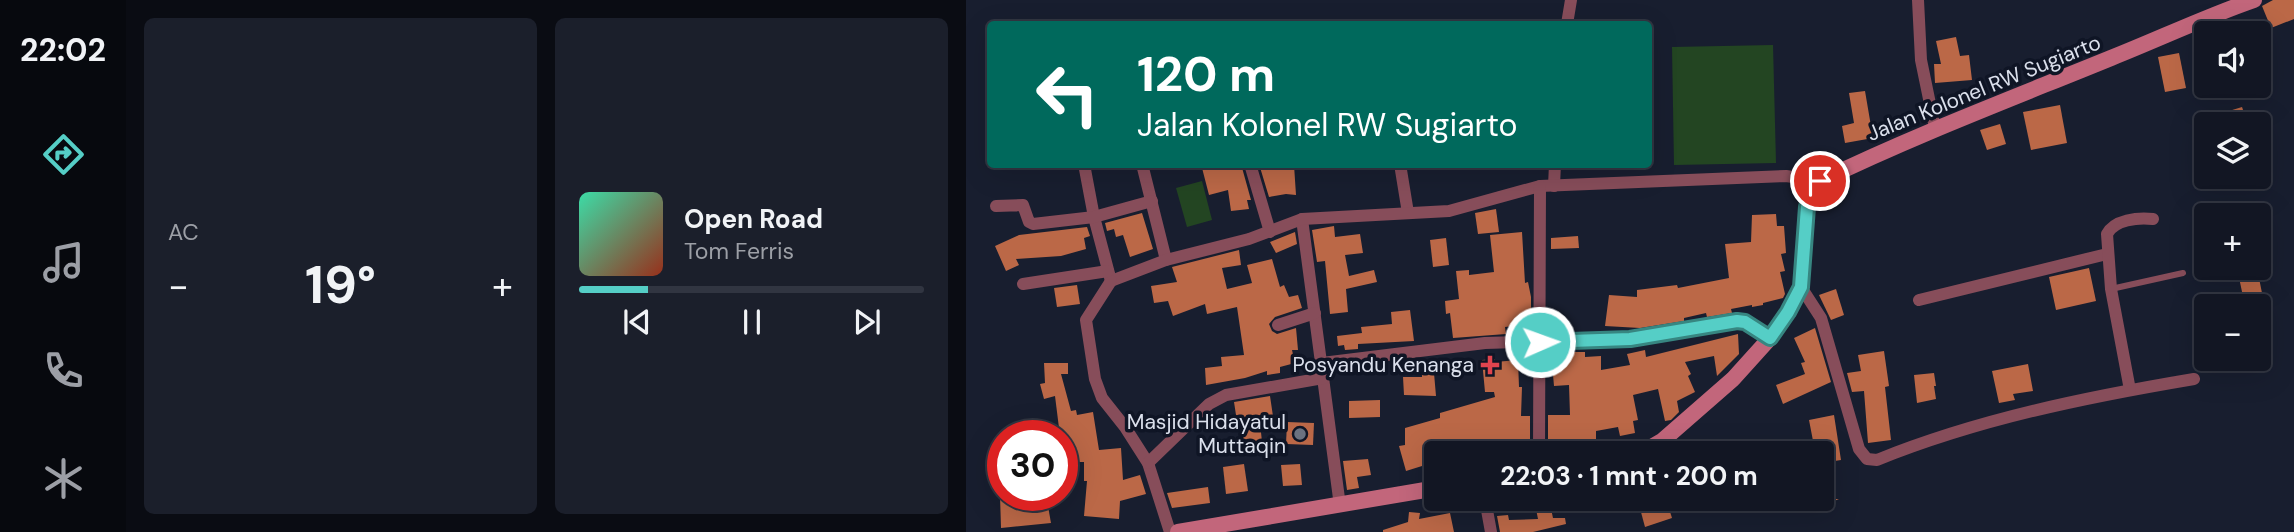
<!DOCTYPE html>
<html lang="id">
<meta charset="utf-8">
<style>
body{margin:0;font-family:"DM Sans",sans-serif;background:#1b1f2b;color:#f1f3f6;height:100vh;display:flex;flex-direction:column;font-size:26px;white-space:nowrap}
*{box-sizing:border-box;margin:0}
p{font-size:23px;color:#9c9fa6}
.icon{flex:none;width:38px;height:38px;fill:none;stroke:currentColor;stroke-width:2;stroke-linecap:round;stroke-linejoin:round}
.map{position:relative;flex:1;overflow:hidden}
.side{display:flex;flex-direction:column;gap:18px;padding:18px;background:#0a0c13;width:840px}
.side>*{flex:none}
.guide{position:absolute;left:21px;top:21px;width:665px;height:147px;border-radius:7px;box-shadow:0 7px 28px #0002,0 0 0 2px #313541;background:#00695c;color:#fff;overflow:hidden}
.tools{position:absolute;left:1228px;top:21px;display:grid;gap:14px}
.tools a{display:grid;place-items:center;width:77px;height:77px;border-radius:7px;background:#121623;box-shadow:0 7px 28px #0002,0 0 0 2px #313541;font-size:35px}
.speed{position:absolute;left:21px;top:420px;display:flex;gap:14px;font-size:35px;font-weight:700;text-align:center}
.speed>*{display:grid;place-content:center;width:91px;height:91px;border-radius:50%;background:#121623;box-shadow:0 7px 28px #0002,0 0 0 2px #313541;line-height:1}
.speed .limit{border:10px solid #d22;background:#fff;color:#111}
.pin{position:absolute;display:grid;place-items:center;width:60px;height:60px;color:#fff;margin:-30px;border:4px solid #fff;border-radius:50%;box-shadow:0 2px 7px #0007}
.me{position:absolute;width:77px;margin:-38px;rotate:88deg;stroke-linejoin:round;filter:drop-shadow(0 0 5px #0008)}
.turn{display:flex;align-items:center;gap:24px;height:147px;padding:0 35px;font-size:32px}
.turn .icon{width:91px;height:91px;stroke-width:2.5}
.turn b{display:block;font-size:49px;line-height:60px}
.big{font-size:52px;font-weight:700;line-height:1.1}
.side .card{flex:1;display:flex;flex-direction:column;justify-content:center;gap:10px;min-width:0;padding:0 24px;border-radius:10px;background:#1b1f2b}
.song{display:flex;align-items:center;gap:21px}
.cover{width:84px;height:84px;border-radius:10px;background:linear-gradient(135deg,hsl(160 70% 55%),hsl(10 70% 35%))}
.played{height:7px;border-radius:4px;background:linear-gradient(90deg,#55cec6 20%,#313541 20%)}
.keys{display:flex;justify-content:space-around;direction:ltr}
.heat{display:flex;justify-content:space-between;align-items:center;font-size:38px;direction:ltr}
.side .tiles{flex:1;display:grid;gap:18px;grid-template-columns:repeat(2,1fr)}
.trip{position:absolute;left:458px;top:441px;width:410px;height:70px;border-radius:7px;background:#121623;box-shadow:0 7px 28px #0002,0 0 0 2px #313541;font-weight:700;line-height:70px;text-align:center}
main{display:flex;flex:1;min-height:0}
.tabs{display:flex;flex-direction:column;width:126px;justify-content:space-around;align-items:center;background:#07090e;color:#9c9fa6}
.tabs .icon{width:49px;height:49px}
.tabs .selected{color:#55cec6}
.tabs b{font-size:32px;color:#f1f3f6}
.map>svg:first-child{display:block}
</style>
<main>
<nav class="tabs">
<b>22:02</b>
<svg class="icon selected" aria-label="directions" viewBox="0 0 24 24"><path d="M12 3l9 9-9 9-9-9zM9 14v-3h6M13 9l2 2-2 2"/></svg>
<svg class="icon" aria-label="music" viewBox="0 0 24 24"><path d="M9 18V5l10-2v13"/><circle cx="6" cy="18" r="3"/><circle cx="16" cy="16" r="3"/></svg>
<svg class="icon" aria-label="phone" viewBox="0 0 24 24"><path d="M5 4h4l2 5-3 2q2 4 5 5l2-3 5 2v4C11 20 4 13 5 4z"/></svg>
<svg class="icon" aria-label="climate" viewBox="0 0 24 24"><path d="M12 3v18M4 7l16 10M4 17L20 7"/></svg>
</nav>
<section class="side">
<div class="tiles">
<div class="card"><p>AC</p>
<div class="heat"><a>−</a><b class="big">19°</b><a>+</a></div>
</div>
<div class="card">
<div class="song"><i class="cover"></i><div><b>Open Road</b><p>Tom Ferris</p></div></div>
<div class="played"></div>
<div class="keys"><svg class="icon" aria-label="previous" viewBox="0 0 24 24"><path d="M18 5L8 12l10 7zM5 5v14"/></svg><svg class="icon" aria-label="pause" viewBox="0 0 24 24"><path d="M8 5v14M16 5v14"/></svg><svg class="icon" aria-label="next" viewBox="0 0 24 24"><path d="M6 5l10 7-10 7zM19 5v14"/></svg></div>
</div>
</div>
</section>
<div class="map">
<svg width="1328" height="532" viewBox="0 0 1328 532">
<rect width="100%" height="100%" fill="#181e2f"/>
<g fill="#234522">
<polygon points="807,45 810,163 708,165 706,47"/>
<polygon points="236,181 246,220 221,227 210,188"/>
</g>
<g fill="#bb6847">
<polygon points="1307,0 1328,0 1328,19 1305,28 1296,6"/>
<polygon points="990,37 994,56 1003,55 1006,80 969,83 968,64 975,64 970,41"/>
<polygon points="1213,53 1220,88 1199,92 1192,57"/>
<polygon points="899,91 907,138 879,143 876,126 888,123 883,93"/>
<polygon points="1094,105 1101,143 1065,150 1057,112"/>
<polygon points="1276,107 1282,124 1228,124 1227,122"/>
<polygon points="1034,124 1040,144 1021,150 1014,130"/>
<polygon points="235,164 275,164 285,200 281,200 283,209 265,211 262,190 243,195"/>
<polygon points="293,164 306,164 306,168 328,165 330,195 320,194 303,197"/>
<polygon points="1279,201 1283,215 1260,215 1257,206"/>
<polygon points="530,209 533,232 512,234 509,213"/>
<polygon points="176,213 187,249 164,257 157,235 150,237 148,229 141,231 139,223"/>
<polygon points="810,214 811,226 818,226 820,253 815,254 819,271 814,272 819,294 817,298 797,303 797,305 786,307 786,305 765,309 766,313 741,317 740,313 718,318 718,321 674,328 639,326 643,295 671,297 671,290 711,285 712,288 763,278 759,244 785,242 786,215"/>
<polygon points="368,226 369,237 394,234 397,253 379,255 383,276 408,270 411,282 380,289 382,312 364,314 359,261 351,262 346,230"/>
<polygon points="121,227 124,236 118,238 120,249 95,256 50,259 53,265 40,271 29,246 53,235"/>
<polygon points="329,232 331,244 310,253 304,242"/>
<polygon points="556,232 559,283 562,282 565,297 565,324 539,327 540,334 487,338 484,313 480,314 479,301 493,299 490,271 503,270 503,275 528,272 524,235"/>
<polygon points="612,236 613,248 585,249 585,238"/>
<polygon points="480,238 483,265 467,267 464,240"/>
<polygon points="273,250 275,265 256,268 261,289 286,283 281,265 306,259 314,287 318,285 323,297 332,295 336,308 309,317 303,324 306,331 311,334 330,328 332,350 326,350 329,363 314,367 314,373 301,375 301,371 279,378 240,385 239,368 256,366 255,357 278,355 271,307 241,314 239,304 207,316 202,301 188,303 185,286 211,282 206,267"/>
<polygon points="1123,268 1130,301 1090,310 1083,277"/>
<polygon points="1271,268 1291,268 1305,338 1293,340 1294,306 1279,306"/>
<polygon points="111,285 114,304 91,307 88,288"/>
<polygon points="870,289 878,315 865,320 853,295"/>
<polygon points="444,310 448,341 392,344 392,349 379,350 378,345 372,346 371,336 396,333 395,327 426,324 425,312"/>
<polygon points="849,328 865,382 817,404 810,385 839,374 835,363 839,362 828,338"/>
<polygon points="772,334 773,354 751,376 748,356 719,362 725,374 722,376 729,392 711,401 713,412 705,420 699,421 692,389 667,395 672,420 667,421 669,433 654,436 652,427 630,431 630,449 582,453 582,415 604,415 603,385 588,386 585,352 619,352 619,357 635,356 635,370 664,365 661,354 679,350 680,357"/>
<polygon points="918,351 923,386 919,387 925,440 902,443 898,391 886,392 881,373 895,371 892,355"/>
<polygon points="529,359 529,362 552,360 553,387 556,387 555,416 564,416 564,453 545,453 545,441 516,443 517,448 496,453 465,453 470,467 458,471 456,466 440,471 433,446 439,445 439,428 474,418 474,413 529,397 528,392 519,392 516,360"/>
<polygon points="78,363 102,363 102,374 95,374 105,411 110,410 111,415 127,412 133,450 155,448 157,480 174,475 180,494 154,501 153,519 118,516 121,481 118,481 118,462 105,462 103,437 96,438 94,436 89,396 78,399 74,384 79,383"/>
<polygon points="1062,364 1067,391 1047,394 1049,400 1033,403 1026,371"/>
<polygon points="468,373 470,396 438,395 437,377 456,377 456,374"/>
<polygon points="968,373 970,386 968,386 970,399 951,403 948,375"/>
<polygon points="304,396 308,423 294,423 297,451 278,453 275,428 272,428 268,402"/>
<polygon points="414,400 414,417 383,418 383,401"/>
<polygon points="868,415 875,460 856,463 856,453 851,453 850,446 848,446 843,420"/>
<polygon points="321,422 348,423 347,445 320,444"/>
<polygon points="402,459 405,475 391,477 393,488 381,490 377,461"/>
<polygon points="278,464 282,491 260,494 257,467"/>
<polygon points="334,464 336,485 317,486 315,465"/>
<polygon points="242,487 244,503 206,508 201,493"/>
<polygon points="34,495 80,495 85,523 35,528"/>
<polygon points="568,499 583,499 587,518 599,518 600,524 567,532 534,532 531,516 542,515 543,520 572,519"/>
<polygon points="679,499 700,499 706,518 679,527 672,501"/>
<polygon points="835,499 873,499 841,512"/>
<polygon points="443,512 454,513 453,519 484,513 488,532 417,532 417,530 442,522"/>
</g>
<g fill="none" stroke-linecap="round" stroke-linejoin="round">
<polyline stroke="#874d5a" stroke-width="6" points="1145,289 1217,273"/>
<g stroke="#874d5a" stroke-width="12">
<polyline points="952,0 955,60 969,128"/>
<polyline points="601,24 605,0"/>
<polyline points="118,164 128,217 145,281"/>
<polyline points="176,164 200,260"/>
<polyline points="284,164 304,232"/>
<polyline points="434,164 442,213"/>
<polyline points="588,186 589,164"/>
<polyline points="30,206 57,205 63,222 67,224 128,217 186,201"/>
<polyline points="336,219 374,506"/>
<polyline points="145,281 200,260 283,239 336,219 483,211 574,186 820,176 854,181"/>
<polyline points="145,281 120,320 129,379 136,398 159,427 182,463 204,532"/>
<polyline points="57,284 142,271"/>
<path d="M835,287L855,318L893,449L901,459L911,460C1012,419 1121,397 1228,379"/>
<polyline points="953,300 1141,254"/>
<polyline points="312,325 349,313"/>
<polyline points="356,363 519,343 664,339 771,321 779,322 804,338"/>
<path d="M1164,390L1145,289L1141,234C1148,220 1172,217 1187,219"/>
<polyline points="573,453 574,186"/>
<polyline points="182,463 243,404 260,395 357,378"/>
<polyline points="519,499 525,532"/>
</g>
<g stroke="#c2667b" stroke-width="16">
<path d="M668,453L684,448L696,441L767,379L804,338L822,312L835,287L841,207L845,194L854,181C949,135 1047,98 1145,58C1193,39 1239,17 1288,0"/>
<polyline points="212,532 471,488"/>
</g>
</g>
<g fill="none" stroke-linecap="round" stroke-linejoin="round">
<g stroke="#378681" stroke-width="18">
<polyline id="route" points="574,342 664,339 771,321 779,322 804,338 822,312 835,287 841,207 845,194 854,181"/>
</g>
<use href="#route" stroke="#55cec6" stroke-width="12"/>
</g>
<path fill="#e0444e" stroke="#0f1525" stroke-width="2.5" d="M520.5 354.5h7v7h7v7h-7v7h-7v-7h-7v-7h7z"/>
<circle fill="#6b7280" stroke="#0f1525" stroke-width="2.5" cx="334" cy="434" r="7"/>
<g text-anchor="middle" stroke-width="7" stroke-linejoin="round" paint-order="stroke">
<g font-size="21" fill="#dbe0ec" stroke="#0f1525">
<text transform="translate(1018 88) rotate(-22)" y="7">Jalan Kolonel RW Sugiarto</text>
</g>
<g font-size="21" fill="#dbe0ec" stroke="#0f1525" text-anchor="end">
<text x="508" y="372">Posyandu Kenanga</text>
<text x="320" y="429">Masjid Hidayatul<tspan x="320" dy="24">Muttaqin</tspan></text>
</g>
</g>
</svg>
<div class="tools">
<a><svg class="icon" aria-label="sound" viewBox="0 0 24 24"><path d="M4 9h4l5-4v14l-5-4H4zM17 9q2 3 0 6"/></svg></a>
<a><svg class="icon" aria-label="layers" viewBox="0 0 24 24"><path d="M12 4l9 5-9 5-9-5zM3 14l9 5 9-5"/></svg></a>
<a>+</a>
<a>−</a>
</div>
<div class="speed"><div class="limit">30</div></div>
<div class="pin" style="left:854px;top:181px;background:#d93025"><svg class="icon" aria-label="arrive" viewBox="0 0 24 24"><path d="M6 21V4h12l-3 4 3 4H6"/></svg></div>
<svg class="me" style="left:574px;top:342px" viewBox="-20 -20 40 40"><circle r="17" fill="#55cec6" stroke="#fff" stroke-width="3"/><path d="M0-11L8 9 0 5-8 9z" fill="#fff"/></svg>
<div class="trip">22:03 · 1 mnt · 200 m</div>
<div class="guide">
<div class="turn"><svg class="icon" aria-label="left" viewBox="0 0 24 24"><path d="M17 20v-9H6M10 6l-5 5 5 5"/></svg><div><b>120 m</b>Jalan Kolonel RW Sugiarto</div></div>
</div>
</div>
</main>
